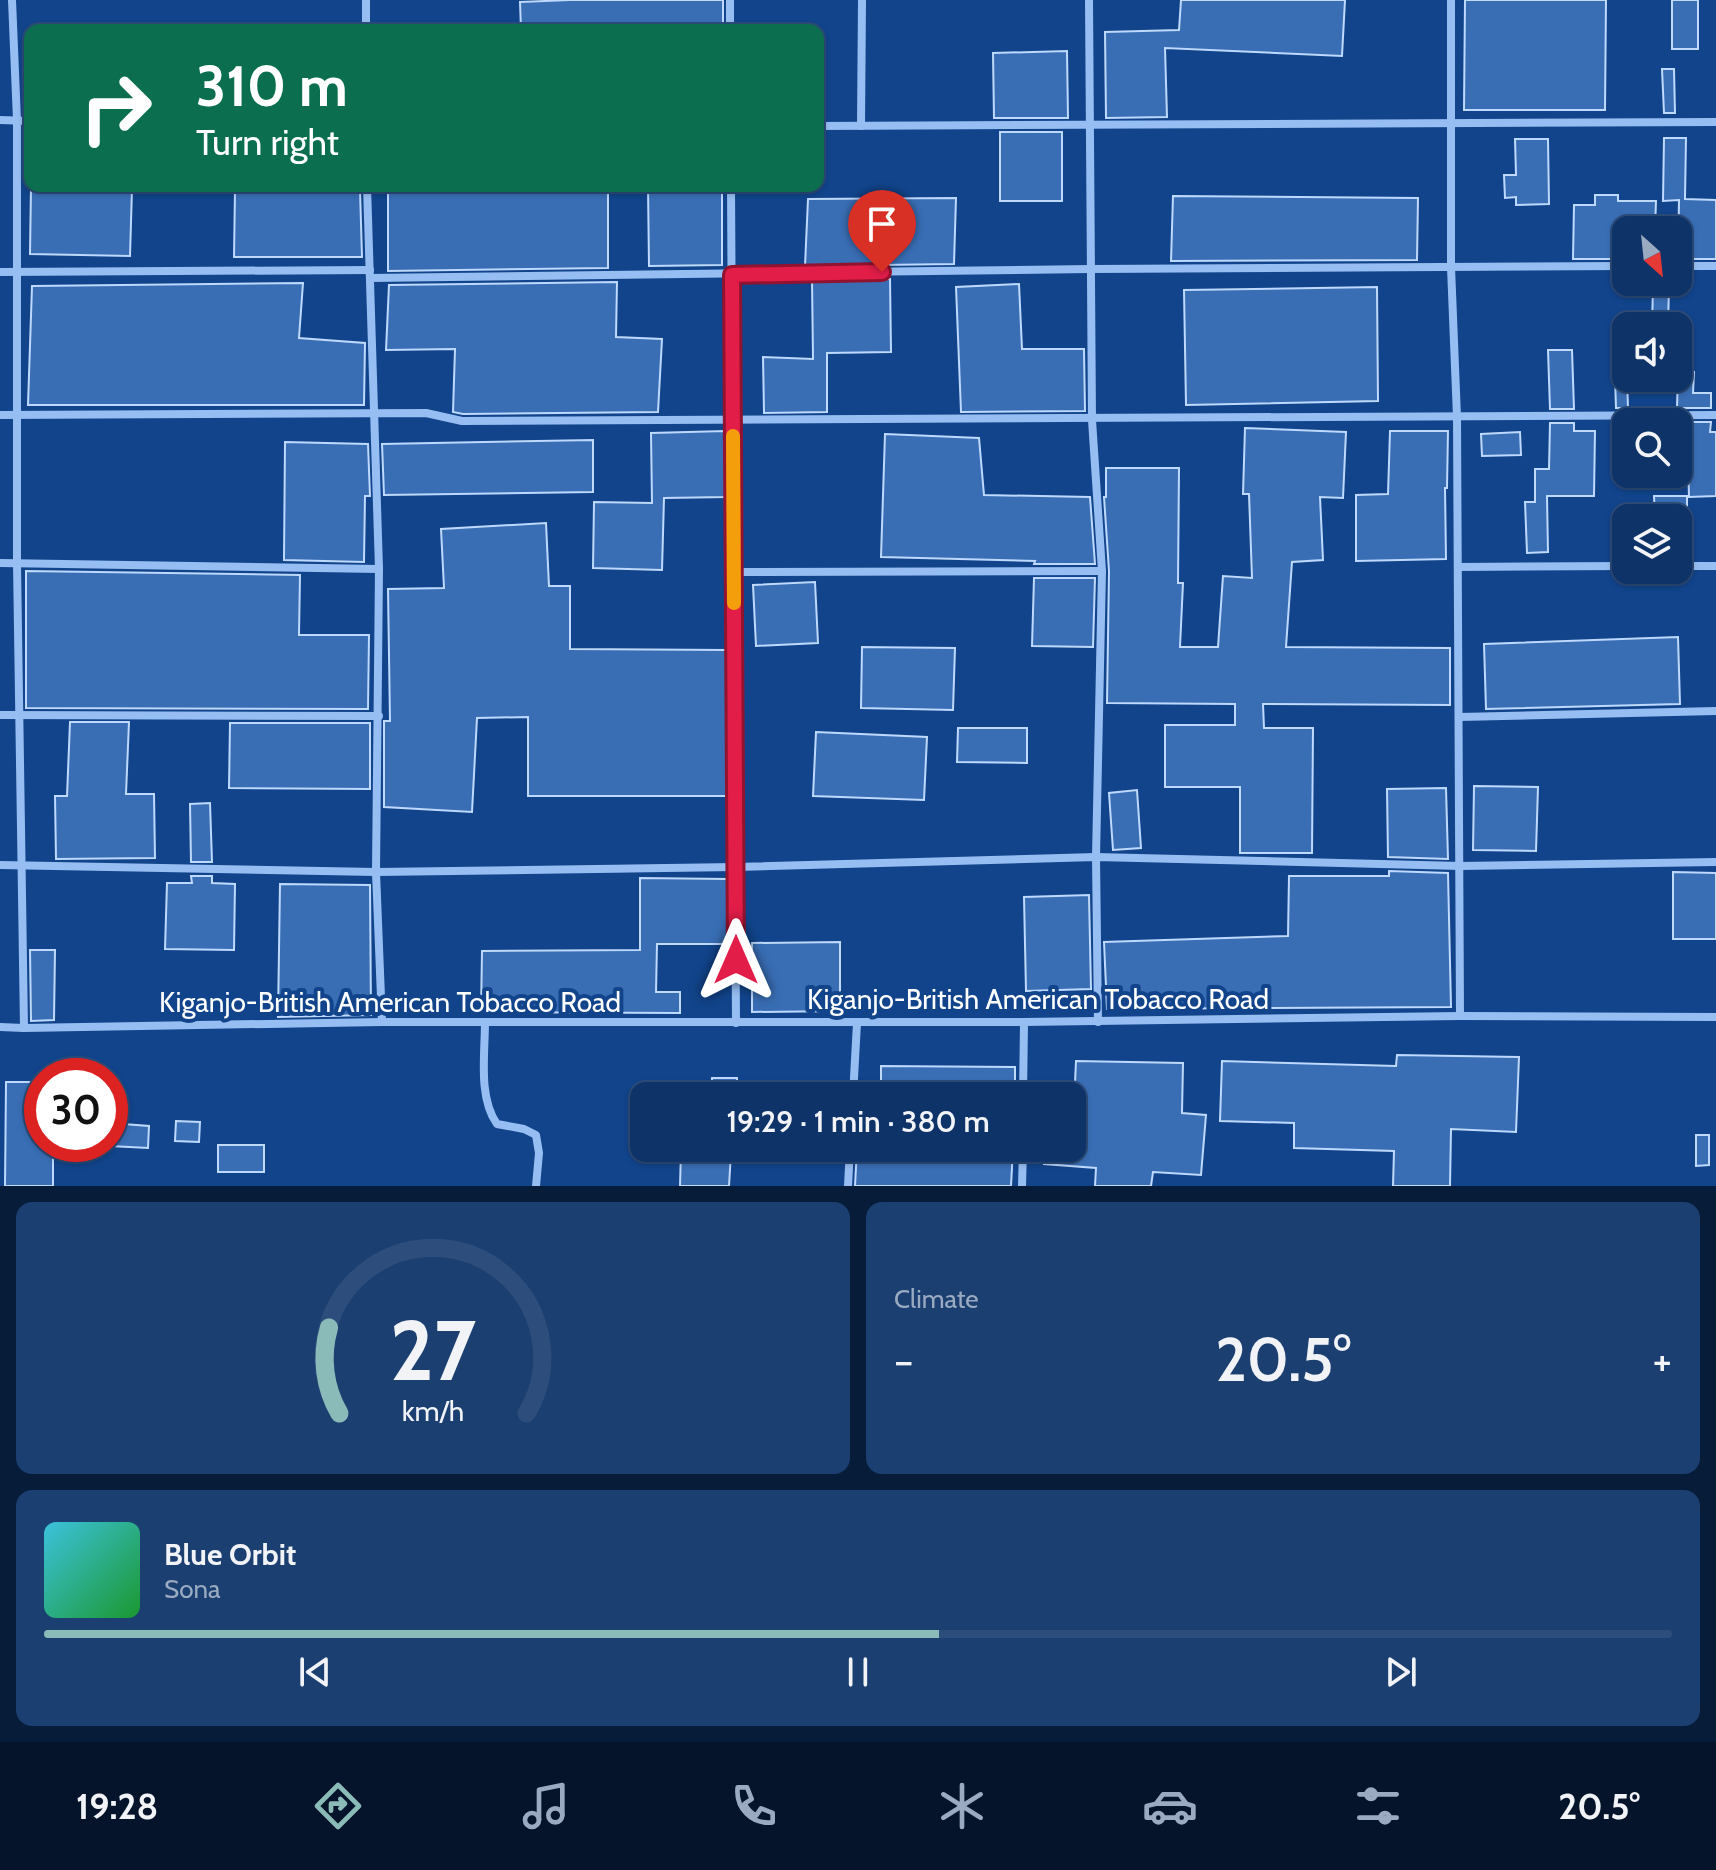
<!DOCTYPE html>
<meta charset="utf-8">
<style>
body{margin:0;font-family:Cabin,sans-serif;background:#1b3f71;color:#f1f3f6;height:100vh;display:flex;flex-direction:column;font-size:30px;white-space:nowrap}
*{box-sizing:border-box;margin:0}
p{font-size:26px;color:#9aaac0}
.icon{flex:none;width:44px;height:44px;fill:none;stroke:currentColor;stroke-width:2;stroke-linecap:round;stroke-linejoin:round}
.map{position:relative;height:1186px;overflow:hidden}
.panel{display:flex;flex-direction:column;gap:16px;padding:16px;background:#071c39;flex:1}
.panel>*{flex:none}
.banner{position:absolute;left:24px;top:24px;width:800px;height:168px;border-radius:16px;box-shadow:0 2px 6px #0004,0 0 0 2px #2d4e7c;background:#0b6e4f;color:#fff;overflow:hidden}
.needle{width:52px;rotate:153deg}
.tools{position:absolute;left:1612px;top:216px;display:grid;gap:16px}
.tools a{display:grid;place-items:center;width:80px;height:80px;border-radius:16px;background:#0d3368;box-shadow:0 2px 6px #0004,0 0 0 2px #2d4e7c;font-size:40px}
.speed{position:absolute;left:24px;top:1058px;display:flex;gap:16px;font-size:40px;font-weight:700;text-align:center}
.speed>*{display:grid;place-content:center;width:104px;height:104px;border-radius:50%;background:#0d3368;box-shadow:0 2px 6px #0004,0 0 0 2px #2d4e7c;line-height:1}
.speed .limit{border:12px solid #d22;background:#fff;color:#111}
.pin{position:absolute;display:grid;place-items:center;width:68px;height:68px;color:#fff;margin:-82px -34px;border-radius:50% 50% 50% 0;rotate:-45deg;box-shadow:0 0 8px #0007}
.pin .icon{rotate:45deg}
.me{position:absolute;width:88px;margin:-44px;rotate:0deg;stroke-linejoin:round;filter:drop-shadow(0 0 6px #0008)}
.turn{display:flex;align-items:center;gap:28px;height:168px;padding:0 40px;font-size:36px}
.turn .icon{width:104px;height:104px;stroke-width:2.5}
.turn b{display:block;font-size:56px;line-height:68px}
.big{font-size:60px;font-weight:600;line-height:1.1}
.panel .tile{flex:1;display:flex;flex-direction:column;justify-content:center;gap:12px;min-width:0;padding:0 28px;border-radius:16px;background:#1b3f71}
.panel .dial{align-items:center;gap:0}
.dial svg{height:208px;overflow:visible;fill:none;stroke:#2d4e7c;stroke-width:7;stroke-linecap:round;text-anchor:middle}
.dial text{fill:#f1f3f6;stroke:none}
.song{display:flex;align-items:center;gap:24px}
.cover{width:96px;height:96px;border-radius:12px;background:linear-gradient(135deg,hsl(190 70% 55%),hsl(130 70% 35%))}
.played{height:8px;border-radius:4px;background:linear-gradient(90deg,#8bbbb9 55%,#2d4e7c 55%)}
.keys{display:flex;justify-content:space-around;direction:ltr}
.heat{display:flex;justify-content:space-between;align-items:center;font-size:44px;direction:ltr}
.panel .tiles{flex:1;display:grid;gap:16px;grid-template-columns:1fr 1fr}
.tile:last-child{grid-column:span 2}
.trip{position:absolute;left:630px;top:1082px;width:456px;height:80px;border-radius:16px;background:#0d3368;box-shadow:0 2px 6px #0004,0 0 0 2px #2d4e7c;font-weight:600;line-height:80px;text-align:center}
.tab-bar{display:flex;height:128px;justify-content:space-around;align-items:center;background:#05142a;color:#9aaac0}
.tab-bar .icon{width:56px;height:56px}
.tab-bar .active{color:#8bbbb9}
.tab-bar b{font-size:36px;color:#f1f3f6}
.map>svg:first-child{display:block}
</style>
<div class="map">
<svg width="1716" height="1186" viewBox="0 0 1716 1186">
<rect width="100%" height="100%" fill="#11448b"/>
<g fill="#396eb5" stroke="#bed9fd" stroke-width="2">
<polygon points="570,0 723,0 723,30 521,30 520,2"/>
<polygon points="1181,0 1345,0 1342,56 1165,48 1167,117 1106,118 1105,32 1179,30"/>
<polygon points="1465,0 1606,0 1605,110 1464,110"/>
<rect x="1672" y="0" width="26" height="49"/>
<polygon points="1067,51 1068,118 994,118 993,53"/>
<polygon points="1662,69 1674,69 1675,113 1664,113"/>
<rect x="1000" y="132" width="62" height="69"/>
<polygon points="1664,138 1686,138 1685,199 1716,200 1716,259 1678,259 1679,200 1663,201"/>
<polygon points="1515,139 1548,139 1549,204 1516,205 1516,197 1505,198 1504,175 1516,175"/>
<polygon points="31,186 132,188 130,256 30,254"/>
<polygon points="388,186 608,186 608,268 388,271"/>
<polygon points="648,186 722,186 722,265 649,266"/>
<polygon points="235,190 360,190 362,257 234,257"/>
<polygon points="1595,195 1618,195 1618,201 1656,201 1655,230 1626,230 1626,259 1573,259 1574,205 1595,205"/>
<polygon points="1173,196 1418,198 1417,260 1171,261"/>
<polygon points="956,198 954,264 805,266 808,199"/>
<polygon points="812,279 890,279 891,352 827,353 827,412 764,413 763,357 813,359"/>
<polygon points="617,282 616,337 662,339 658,412 463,414 453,412 455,349 386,350 389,285"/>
<polygon points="303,283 299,338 365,343 364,405 28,405 32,286"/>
<polygon points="1019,284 1022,349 1084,349 1085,411 961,412 956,287"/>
<polygon points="1653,286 1669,286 1668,326 1652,326"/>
<polygon points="1377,287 1378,401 1186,405 1184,290"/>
<polygon points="1548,350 1572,350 1574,409 1550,409"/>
<polygon points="1678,372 1694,372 1693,393 1711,393 1711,408 1677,408"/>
<polygon points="1615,378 1627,378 1628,408 1616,408"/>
<polygon points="1687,422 1711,422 1710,432 1716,432 1716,496 1689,497"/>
<polygon points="1550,423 1574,423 1574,431 1595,431 1594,496 1547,496 1548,552 1527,553 1525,502 1535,502 1535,469 1549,469"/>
<polygon points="1245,428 1346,432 1343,498 1320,497 1323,560 1292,562 1286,647 1450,648 1450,705 1263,704 1264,728 1313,728 1312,853 1240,853 1240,787 1165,787 1165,725 1235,725 1235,704 1107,703 1109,571 1104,497 1106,497 1106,468 1179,468 1178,583 1183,583 1180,647 1218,647 1223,576 1252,578 1249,494 1243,494"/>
<polygon points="725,431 726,497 664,498 662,570 593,568 594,502 652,503 651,433"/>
<polygon points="1390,431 1448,431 1447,488 1445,488 1446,559 1356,561 1356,495 1388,494"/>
<polygon points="1520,432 1521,455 1482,456 1481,434"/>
<polygon points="885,434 979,438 984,495 1090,497 1095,564 1034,564 1035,561 881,557"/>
<polygon points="593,440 593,492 384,495 382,444"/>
<polygon points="285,442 368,444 370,496 365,496 364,562 284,560"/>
<polygon points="1654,496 1687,496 1687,518 1655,518"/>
<polygon points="546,523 549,586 570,586 570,649 727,650 728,796 528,796 528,717 477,718 472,812 384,807 384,721 390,721 388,589 444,588 441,529"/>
<polygon points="26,571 300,575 299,635 369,635 368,709 26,708"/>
<polygon points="1034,578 1095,578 1093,647 1032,646"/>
<polygon points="815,582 818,643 756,646 753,585"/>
<polygon points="1678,637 1680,704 1486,709 1484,644"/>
<polygon points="862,647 955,648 953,710 861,708"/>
<polygon points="70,722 129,722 126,794 154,794 155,858 56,859 55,796 67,796"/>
<polygon points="230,723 370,723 370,789 229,788"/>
<polygon points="958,728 1027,728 1027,763 957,762"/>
<polygon points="816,732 927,737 924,800 813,796"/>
<polygon points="1474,786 1538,787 1536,851 1473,850"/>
<polygon points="1446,788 1448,859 1388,857 1387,789"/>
<polygon points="1137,790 1141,848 1113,850 1109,793"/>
<polygon points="210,803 212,862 191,862 190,804"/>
<polygon points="1389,871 1448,873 1451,1007 1107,1009 1104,942 1288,936 1289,876 1389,876"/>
<polygon points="1673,872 1716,873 1716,939 1673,939"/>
<polygon points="191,876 212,876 212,883 235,884 234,950 165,949 167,883 192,883"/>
<polygon points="640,878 728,879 729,944 657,944 656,992 680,992 680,1013 481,1012 482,951 640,950"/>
<polygon points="280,884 370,885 371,1015 278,1017"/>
<polygon points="1089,895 1091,989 1026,991 1024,897"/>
<polygon points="840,942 840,1011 752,1012 752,943"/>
<polygon points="30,950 55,950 54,1020 31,1021"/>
<polygon points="1397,1055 1519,1057 1516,1132 1451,1129 1450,1186 1393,1186 1394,1151 1294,1148 1294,1123 1220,1121 1222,1061 1396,1066"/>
<polygon points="1076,1061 1183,1063 1182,1113 1206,1115 1201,1175 1153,1172 1151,1186 1095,1186 1096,1168 1044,1164 1045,1148 1072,1148"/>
<polygon points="881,1066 1015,1067 1015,1096 881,1096"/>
<rect x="712" y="1078" width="25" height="18"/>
<polygon points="6,1082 42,1082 42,1144 53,1144 53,1186 5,1186"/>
<polygon points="176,1121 200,1122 199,1142 175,1141"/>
<polygon points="110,1123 149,1126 148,1148 110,1146"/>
<polygon points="1696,1135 1709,1135 1709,1165 1696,1166"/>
<rect x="218" y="1145" width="46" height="27"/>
<polygon points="857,1148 1013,1148 1011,1186 855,1186"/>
<polygon points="681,1150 731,1153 729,1186 680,1186"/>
</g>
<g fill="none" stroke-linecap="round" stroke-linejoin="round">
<g stroke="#97bef2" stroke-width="8">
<polyline points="730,0 730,30"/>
<polyline points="1089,0 1092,420 1102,571 1096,857 1098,1022"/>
<polyline points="1451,0 1451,267 1457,417 1460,1016"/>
<polyline points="366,30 366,0"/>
<polyline points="0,120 30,121"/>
<polyline points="818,126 1716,122"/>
<polyline points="861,126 862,0"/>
<polyline points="367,186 379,569 376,872 382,1022"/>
<polyline points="731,186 736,1023"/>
<polyline points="1678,266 1716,266"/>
<polyline points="0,272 370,270"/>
<polyline points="370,278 1091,269 1626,266"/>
<polyline points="0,415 426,413 462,421 1716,415"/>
<polyline points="0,563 379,569"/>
<polyline points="1678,566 1716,566"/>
<polyline points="1458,567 1626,566"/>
<polyline points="734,572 1102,571"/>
<polyline points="0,715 379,716"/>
<polyline points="1459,717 1716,711"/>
<polyline points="0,865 376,872 736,867 1096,857 1461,866 1716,862"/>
<path d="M485,1022C485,1053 478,1098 497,1124L524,1129L536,1135L539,1153L536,1186"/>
<polyline points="0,1027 24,1028 17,563 17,120 12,0"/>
<polyline points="24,1028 382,1022 1024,1022 1460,1016 1716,1017"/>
<polyline points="853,1096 857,1023"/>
<polyline points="1023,1096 1024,1022"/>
<polyline points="848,1186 850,1148"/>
<polyline points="1022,1186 1023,1148"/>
</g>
</g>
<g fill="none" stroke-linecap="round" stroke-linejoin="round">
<g stroke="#92132f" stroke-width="20">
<polyline id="route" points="736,960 732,275 882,272"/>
</g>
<use href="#route" stroke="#e11d48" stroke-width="14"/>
<polyline stroke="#f59e0b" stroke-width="14" points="733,436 734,603"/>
</g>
<g text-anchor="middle" stroke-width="8" stroke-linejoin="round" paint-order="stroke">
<g font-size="28" fill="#fff" stroke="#11448b">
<text x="1038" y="1009">Kiganjo-British American Tobacco Road</text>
<text x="390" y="1012">Kiganjo-British American Tobacco Road</text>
</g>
</g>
</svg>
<div class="tools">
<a><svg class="needle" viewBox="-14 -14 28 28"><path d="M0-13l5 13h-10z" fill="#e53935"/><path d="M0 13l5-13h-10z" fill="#9aaac0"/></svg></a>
<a><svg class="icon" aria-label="sound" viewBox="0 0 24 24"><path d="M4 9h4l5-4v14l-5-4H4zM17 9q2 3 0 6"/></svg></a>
<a><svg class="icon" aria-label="search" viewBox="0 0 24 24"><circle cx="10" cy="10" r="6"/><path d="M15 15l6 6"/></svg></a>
<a><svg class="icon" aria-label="layers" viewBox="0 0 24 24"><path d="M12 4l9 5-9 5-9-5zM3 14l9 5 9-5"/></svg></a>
</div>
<div class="speed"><div class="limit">30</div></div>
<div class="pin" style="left:882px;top:272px;background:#d93025"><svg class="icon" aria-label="arrive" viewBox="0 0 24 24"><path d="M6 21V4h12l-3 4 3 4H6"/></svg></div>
<svg class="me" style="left:736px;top:960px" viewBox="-20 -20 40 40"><path d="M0-17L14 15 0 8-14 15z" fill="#e11d48" stroke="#fff" stroke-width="4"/></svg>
<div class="trip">19:29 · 1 min · 380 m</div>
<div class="banner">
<div class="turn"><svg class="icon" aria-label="right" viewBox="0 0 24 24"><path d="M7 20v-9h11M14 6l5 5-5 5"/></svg><div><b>310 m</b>Turn right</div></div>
</div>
</div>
<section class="panel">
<div class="tiles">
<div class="tile dial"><svg viewBox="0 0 100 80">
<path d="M14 69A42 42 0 1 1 86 69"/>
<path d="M14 69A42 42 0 0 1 10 36" stroke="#8bbbb9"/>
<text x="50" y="56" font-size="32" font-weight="700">27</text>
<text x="50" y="72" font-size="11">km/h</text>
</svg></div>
<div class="tile"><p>Climate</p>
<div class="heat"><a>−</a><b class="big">20.5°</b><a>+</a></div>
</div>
<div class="tile">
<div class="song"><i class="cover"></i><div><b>Blue Orbit</b><p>Sona</p></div></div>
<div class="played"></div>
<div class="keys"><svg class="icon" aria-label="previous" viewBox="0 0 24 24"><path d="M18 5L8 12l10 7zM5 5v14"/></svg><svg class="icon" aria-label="pause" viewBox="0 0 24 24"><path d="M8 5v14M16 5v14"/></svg><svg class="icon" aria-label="next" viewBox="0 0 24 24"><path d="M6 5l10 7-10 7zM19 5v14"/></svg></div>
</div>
</div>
</section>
<nav class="tab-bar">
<b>19:28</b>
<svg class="icon active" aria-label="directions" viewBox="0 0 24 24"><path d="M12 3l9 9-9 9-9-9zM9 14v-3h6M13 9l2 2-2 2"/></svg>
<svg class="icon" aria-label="music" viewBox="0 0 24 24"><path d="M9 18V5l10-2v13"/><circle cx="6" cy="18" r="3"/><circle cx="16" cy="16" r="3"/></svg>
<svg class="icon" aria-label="phone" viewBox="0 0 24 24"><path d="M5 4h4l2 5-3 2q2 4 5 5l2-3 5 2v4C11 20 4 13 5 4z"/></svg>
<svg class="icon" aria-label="climate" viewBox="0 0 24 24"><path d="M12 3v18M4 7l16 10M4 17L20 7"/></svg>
<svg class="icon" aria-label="car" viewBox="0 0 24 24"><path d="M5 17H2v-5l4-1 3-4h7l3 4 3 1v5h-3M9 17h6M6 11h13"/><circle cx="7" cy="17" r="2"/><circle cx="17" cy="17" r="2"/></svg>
<svg class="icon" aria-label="filters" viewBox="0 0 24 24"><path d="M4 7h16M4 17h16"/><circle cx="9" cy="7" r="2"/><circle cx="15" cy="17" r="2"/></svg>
<b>20.5°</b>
</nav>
